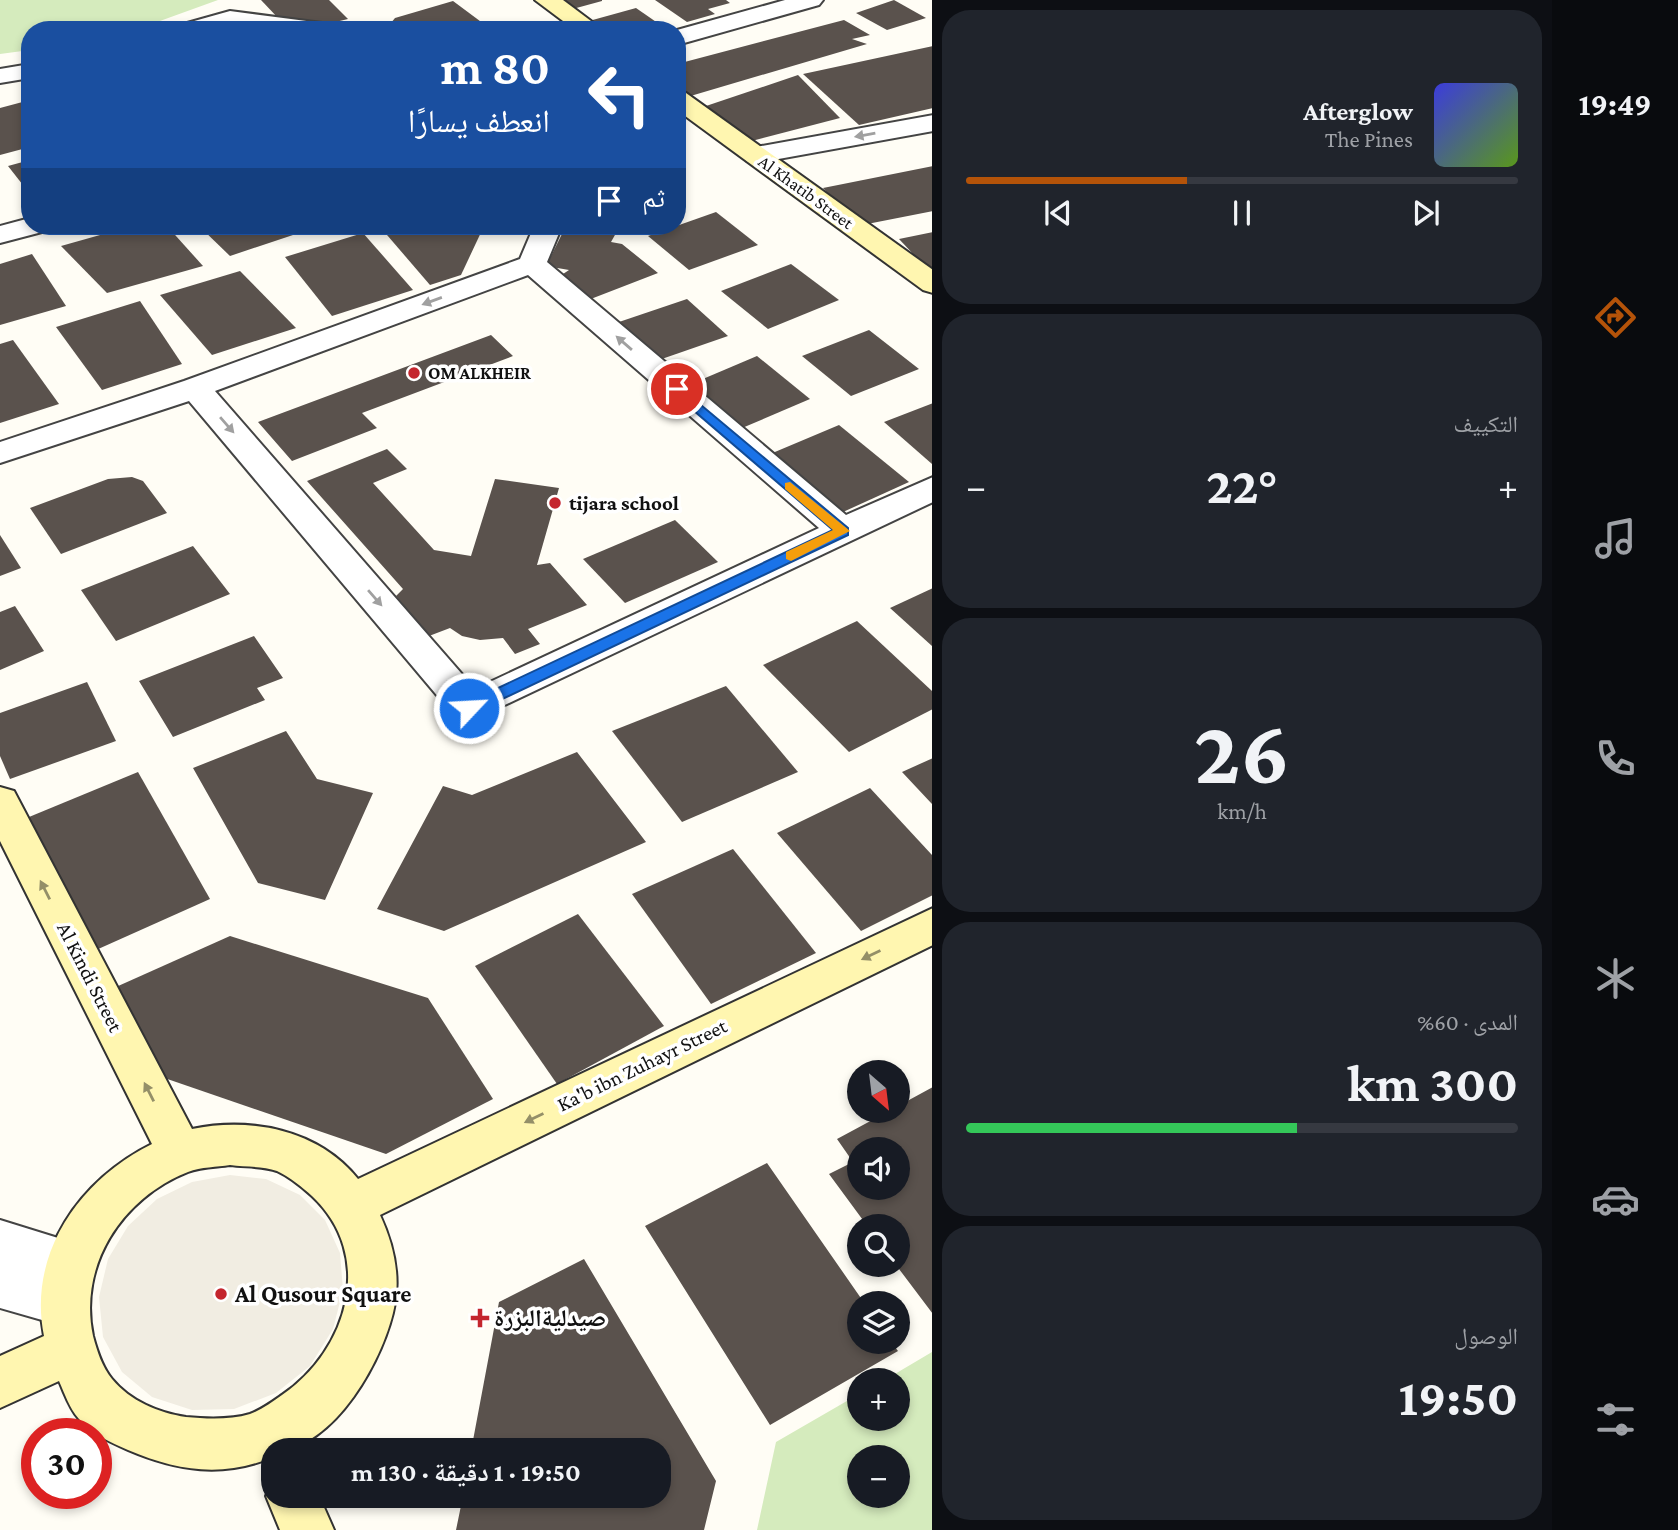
<!DOCTYPE html>
<html lang="ar">
<meta charset="utf-8">
<style>
body{margin:0;font-family:"Crimson Pro","Noto Naskh Arabic",serif;background:#20242c;color:#f1f3f6;direction:rtl;height:100vh;display:flex;flex-direction:column;font-size:26px;white-space:nowrap}
*{box-sizing:border-box;margin:0}
p{font-size:23px;color:#9ea1a6}
.icon{flex:none;width:38px;height:38px;fill:none;stroke:currentColor;stroke-width:2;stroke-linecap:round;stroke-linejoin:round}
.map{position:relative;flex:1;overflow:hidden;direction:ltr}
.drawer{display:flex;flex-direction:column;gap:10px;padding:10px;background:#0d0f14;width:620px}
.drawer>*{flex:none}
.banner{position:absolute;left:21px;top:21px;width:665px;height:214px;border-radius:28px;box-shadow:0 4px 10px #0003;direction:rtl;background:#1a4fa0;color:#fff;overflow:hidden}
.needle{width:46px;rotate:152deg}
.fabs{position:absolute;left:847px;top:1060px;display:grid;gap:14px}
.fabs a{display:grid;place-items:center;width:63px;height:63px;border-radius:50%;background:#171b24;box-shadow:0 4px 10px #0003;font-size:35px}
.speed{position:absolute;left:21px;top:1418px;display:flex;gap:14px;font-size:35px;font-weight:700;text-align:center}
.speed>*{display:grid;place-content:center;width:91px;height:91px;border-radius:50%;background:#171b24;box-shadow:0 4px 10px #0003;line-height:1}
.speed .limit{border:10px solid #d22;background:#fff;color:#111}
.pin{position:absolute;display:grid;place-items:center;width:60px;height:60px;color:#fff;margin:-30px;border:4px solid #fff;border-radius:50%;box-shadow:0 2px 7px #0007}
.me{position:absolute;width:77px;margin:-38px;rotate:65deg;stroke-linejoin:round;filter:drop-shadow(0 0 5px #0008)}
.turn{display:flex;align-items:center;gap:24px;height:147px;padding:0 21px;font-size:32px}
.turn .icon{width:91px;height:91px;stroke-width:2.5}
.turn b{display:block;font-size:49px;line-height:60px}
.then{display:flex;align-items:center;height:66px;padding:0 21px;background:#0003;gap:14px;font-size:26px}
.big{font-size:52px;font-weight:700;line-height:1.1}
.drawer .tile{flex:1;display:flex;flex-direction:column;justify-content:center;gap:10px;min-width:0;padding:0 24px;border-radius:28px;background:#20242c}
.drawer .dial{align-items:center;gap:0}
.dial b{font-size:91px;line-height:1}
.song{display:flex;align-items:center;gap:21px}
.cover{width:84px;height:84px;border-radius:10px;background:linear-gradient(135deg,hsl(240 70% 55%),hsl(90 70% 35%))}
.played{height:7px;border-radius:4px;background:linear-gradient(90deg,#b45309 40%,#363941 40%)}
.keys{display:flex;justify-content:space-around;direction:ltr}
.heat{display:flex;justify-content:space-between;align-items:center;font-size:38px;direction:ltr}
.charge{height:10px;border-radius:5px;background:linear-gradient(90deg,#34c759 60%,#363941 0)}
.trip{position:absolute;left:261px;top:1438px;width:410px;height:70px;border-radius:28px;background:#171b24;box-shadow:0 4px 10px #0003;font-weight:700;line-height:70px;text-align:center;direction:rtl}
main{display:flex;flex:1;min-height:0}
.dock{display:flex;flex-direction:column;width:126px;justify-content:space-around;align-items:center;background:#090b0e;color:#9ea1a6}
.dock .icon{width:49px;height:49px}
.dock .current{color:#b45309}
.dock b{font-size:32px;color:#f1f3f6}
.map>svg:first-child{display:block}
</style>
<main>
<nav class="dock">
<b>19:49</b>
<svg class="icon current" aria-label="directions" viewBox="0 0 24 24"><path d="M12 3l9 9-9 9-9-9zM9 14v-3h6M13 9l2 2-2 2"/></svg>
<svg class="icon" aria-label="music" viewBox="0 0 24 24"><path d="M9 18V5l10-2v13"/><circle cx="6" cy="18" r="3"/><circle cx="16" cy="16" r="3"/></svg>
<svg class="icon" aria-label="phone" viewBox="0 0 24 24"><path d="M5 4h4l2 5-3 2q2 4 5 5l2-3 5 2v4C11 20 4 13 5 4z"/></svg>
<svg class="icon" aria-label="climate" viewBox="0 0 24 24"><path d="M12 3v18M4 7l16 10M4 17L20 7"/></svg>
<svg class="icon" aria-label="car" viewBox="0 0 24 24"><path d="M5 17H2v-5l4-1 3-4h7l3 4 3 1v5h-3M9 17h6M6 11h13"/><circle cx="7" cy="17" r="2"/><circle cx="17" cy="17" r="2"/></svg>
<svg class="icon" aria-label="filters" viewBox="0 0 24 24"><path d="M4 7h16M4 17h16"/><circle cx="9" cy="7" r="2"/><circle cx="15" cy="17" r="2"/></svg>
</nav>
<section class="drawer">
<div class="tile">
<div class="song"><i class="cover"></i><div><b>Afterglow</b><p>The Pines</p></div></div>
<div class="played"></div>
<div class="keys"><svg class="icon" aria-label="previous" viewBox="0 0 24 24"><path d="M18 5L8 12l10 7zM5 5v14"/></svg><svg class="icon" aria-label="pause" viewBox="0 0 24 24"><path d="M8 5v14M16 5v14"/></svg><svg class="icon" aria-label="next" viewBox="0 0 24 24"><path d="M6 5l10 7-10 7zM19 5v14"/></svg></div>
</div>
<div class="tile"><p>التكييف</p>
<div class="heat"><a>−</a><b class="big">22°</b><a>+</a></div>
</div>
<div class="tile dial"><b>26</b><p>km/h</p></div>
<div class="tile"><p>المدى · 60%</p><b class="big">300 km</b><div class="charge"></div></div>
<div class="tile"><p>الوصول</p><b class="big">19:50</b></div>
</section>
<div class="map">
<svg width="933" height="1530" viewBox="0 0 933 1530">
<rect width="100%" height="100%" fill="#fffdf5"/>
<g fill="#d5ebbd" fill-rule="evenodd">
<polygon points="0,0 218,0 135,30 30,30 30,50 0,54"/>
<path d="M932,1352V1530H757L776,1442L859,1394V1419H898V1381H883ZM859,1458H898V1496H859Z"/>
</g>
<polygon fill="#f1ede2" points="230,1175 266,1179 300,1195 325,1220 340,1253 343,1290 333,1329 310,1366 276,1393 234,1409 192,1410 152,1397 122,1372 103,1337 99,1297 108,1259 128,1226 157,1199 192,1182"/>
<g fill="#5a524d" fill-rule="evenodd">
<polygon points="261,0 329,0 348,19 327,24 279,19"/>
<polygon points="555,0 602,0 602,1 569,10"/>
<polygon points="655,0 726,0 730,3 708,9 715,14 687,22"/>
<polygon points="894,0 926,18 887,30 856,13"/>
<polygon points="453,1 492,30 386,29 395,18"/>
<polygon points="636,8 662,26 649,30 600,30 589,21"/>
<polygon points="844,20 870,35 852,39 867,44 677,100 677,64"/>
<polygon points="933,46 933,108 859,125 803,74"/>
<polygon points="798,75 840,118 748,142 706,106"/>
<polygon points="30,100 30,147 0,155 0,108"/>
<polygon points="30,160 30,194 8,166"/>
<polygon points="933,166 933,211 857,226 823,188"/>
<polygon points="716,212 758,245 689,270 648,236"/>
<polygon points="132,226 167,226 203,266 107,293 61,246"/>
<polygon points="199,226 311,226 314,228 230,256"/>
<polygon points="388,226 484,226 461,275 430,285 381,228"/>
<polygon points="566,226 620,226 611,242 622,244 658,273 583,302 560,276 569,270 546,266"/>
<polygon points="933,232 933,275 899,239"/>
<polygon points="363,233 413,290 332,316 285,257"/>
<polygon points="32,254 66,306 0,325 0,264"/>
<polygon points="791,264 839,300 768,329 721,291"/>
<polygon points="240,271 296,328 212,355 160,295"/>
<polygon points="687,299 728,336 656,361 616,323"/>
<polygon points="140,301 182,364 102,390 56,327"/>
<polygon points="869,330 919,369 851,396 802,356"/>
<polygon points="491,335 513,356 362,413 377,428 292,461 258,422"/>
<polygon points="13,340 59,404 0,423 0,344"/>
<polygon points="757,356 810,399 735,431 684,387"/>
<polygon points="933,403 933,465 884,422"/>
<polygon points="839,425 909,482 832,517 763,457"/>
<polygon points="387,449 407,469 373,483 434,550 471,556 495,479 559,488 537,565 550,563 587,605 528,629 540,644 515,654 503,638 480,640 462,636 450,628 429,636 396,596 403,589 307,481"/>
<polygon points="132,477 143,481 167,513 61,554 30,508 108,479"/>
<polygon points="675,520 718,562 625,603 583,559"/>
<polygon points="0,535 21,568 0,576"/>
<polygon points="193,546 230,594 116,641 81,590"/>
<polygon points="933,588 933,647 890,608"/>
<polygon points="15,606 44,651 0,670 0,612"/>
<polygon points="857,621 933,692 933,709 849,752 763,665"/>
<polygon points="254,636 283,678 257,688 265,700 173,737 139,681"/>
<polygon points="87,682 116,741 10,779 0,756 0,713"/>
<polygon points="726,686 798,772 682,822 612,731"/>
<polygon points="286,731 317,779 373,793 325,900 258,883 193,768"/>
<polygon points="577,752 646,842 444,931 377,909 443,786 472,795"/>
<polygon points="933,758 933,805 902,772"/>
<polygon points="138,772 210,899 96,950 29,817"/>
<polygon points="870,788 933,856 933,895 861,931 777,833"/>
<polygon points="733,849 816,953 711,1004 632,894"/>
<polygon points="578,914 664,1026 557,1084 475,966"/>
<polygon points="230,936 428,998 493,1099 386,1154 147,1072 107,991"/>
<path d="M933,1087V1314L896,1265L898,1227H868L829,1174L853,1162L837,1139L889,1111H898V1106ZM859,1150H898V1188H859Z"/>
<polygon points="767,1163 865,1304 859,1304 859,1342 891,1342 898,1351 770,1425 645,1226"/>
<polygon points="584,1259 716,1481 704,1530 456,1530 463,1496 658,1496 658,1451 471,1451 499,1302"/>
</g>
<g fill="none" stroke-linecap="round" stroke-linejoin="round">
<g stroke="#444" stroke-width="4">
<g id="street">
<polygon points="785,0 823,0 819,5 677,45 677,30"/>
<polygon points="230,11 322,23 330,25 334,30 265,30 231,25 215,30 176,30 180,25"/>
<polygon points="30,64 30,78 0,83 0,69"/>
<polygon points="933,115 933,131 756,163 747,161 743,155 747,149 756,147"/>
<polygon points="30,218 30,226 46,226 42,232 0,243 0,226"/>
<path d="M534,226H562L547,262L846,515L933,477V502L469,722L456,718L189,401L0,463V442L184,381L520,259ZM528,275L819,528L475,689L215,391Z"/>
<polygon points="0,1220 87,1247 94,1263 87,1279 77,1284 80,1285 88,1302 80,1319 63,1326 0,1308"/>
</g>
</g>
<g stroke="#333" stroke-width="4">
<g id="secondary">
<polygon points="535,0 563,0 603,30 575,30"/>
<polygon points="677,90 686,93 933,270 933,293 923,290 677,110"/>
<path d="M0,787L14,791L192,1129C250,1117 318,1129 358,1179L933,908V945L380,1215C393,1243 400,1273 395,1303C386,1356 334,1451 273,1451V1457C223,1478 177,1471 128,1450C110,1442 92,1434 79,1419C69,1408 65,1394 59,1381L0,1408V1356L44,1336C27,1253 81,1179 152,1144L0,841ZM230,1165C245,1167 263,1166 277,1171C290,1177 302,1187 312,1196C376,1256 348,1350 282,1395C272,1402 261,1410 250,1414C230,1420 207,1419 186,1417C159,1413 130,1401 112,1379C102,1367 97,1351 93,1336C78,1265 122,1198 188,1172C201,1167 217,1167 230,1165Z"/>
<polygon points="273,1478 273,1496 319,1496 334,1530 280,1530 266,1496"/>
</g>
</g>
<use href="#street" fill="#fff" fill-rule="evenodd"/>
<use href="#secondary" fill="#fff6b0" fill-rule="evenodd"/>
</g>
<defs><path id="oneway-solid" d="M-6-.8H1V-3.2L6.5 0L1 3.2V.8H-6Z" transform="scale(1.75)"/></defs>
<g fill="#a0a0a0">
<use href="#oneway-solid" transform="translate(865 135) rotate(170)"/>
<use href="#oneway-solid" transform="translate(432 301) rotate(160)"/>
<use href="#oneway-solid" transform="translate(624 343) rotate(-139)"/>
<use href="#oneway-solid" transform="translate(227 425) rotate(49)"/>
<use href="#oneway-solid" transform="translate(375 598) rotate(49)"/>
</g>
<g fill="#948f68">
<use href="#oneway-solid" transform="translate(45 890) rotate(-117)"/>
<use href="#oneway-solid" transform="translate(871 955) rotate(154)"/>
<use href="#oneway-solid" transform="translate(149 1092) rotate(-117)"/>
<use href="#oneway-solid" transform="translate(534 1118) rotate(154)"/>
</g>
<polygon fill="#1a73e8" stroke="#114b97" stroke-width="2" points="677,385 848,528 848,535 475,712 464,712 462,708 464,704 833,530 672,392 670,389"/>
<polygon fill="#f59e0b" points="790,482 850,531 791,561 786,559 786,552 833,530 785,489 785,483"/>
<g fill="#c4262e" stroke="#fff" stroke-width="2.5">
<circle cx="414" cy="373" r="7"/>
<circle cx="555" cy="503" r="7"/>
<circle cx="221" cy="1294" r="7"/>
<path d="M476.5 1307.5h7v7h7v7h-7v7h-7v-7h-7v-7h7z"/>
</g>
<g text-anchor="middle" stroke-width="7" stroke-linejoin="round" paint-order="stroke">
<g font-size="18" fill="#111" stroke="#fff">
<text transform="translate(806 192) rotate(36)" y="6">Al Khatib Street</text>
</g>
<g font-size="18" font-weight="bold" fill="#111" stroke="#fff" text-anchor="start">
<text x="428" y="379">OM ALKHEIR</text>
</g>
<g font-size="21" font-weight="bold" fill="#111" stroke="#fff" text-anchor="start">
<text x="569" y="510">tijara school</text>
</g>
<g font-size="21" fill="#111" stroke="#fff">
<text transform="translate(90 977) rotate(63)" y="7">Al Kindi Street</text>
<text transform="translate(642 1065) rotate(-26)" y="7">Ka'b ibn Zuhayr Street</text>
</g>
<g font-size="24" font-weight="bold" fill="#111" stroke="#fff" text-anchor="start">
<text x="235" y="1302">Al Qusour Square</text>
<text x="494" y="1326">صيدليةالبزرة</text>
</g>
</g>
</svg>
<div class="fabs">
<a><svg class="needle" viewBox="-14 -14 28 28"><path d="M0-13l5 13h-10z" fill="#e53935"/><path d="M0 13l5-13h-10z" fill="#9ea1a6"/></svg></a>
<a><svg class="icon" aria-label="sound" viewBox="0 0 24 24"><path d="M4 9h4l5-4v14l-5-4H4zM17 9q2 3 0 6"/></svg></a>
<a><svg class="icon" aria-label="search" viewBox="0 0 24 24"><circle cx="10" cy="10" r="6"/><path d="M15 15l6 6"/></svg></a>
<a><svg class="icon" aria-label="layers" viewBox="0 0 24 24"><path d="M12 4l9 5-9 5-9-5zM3 14l9 5 9-5"/></svg></a>
<a>+</a>
<a>−</a>
</div>
<div class="speed"><div class="limit">30</div></div>
<div class="pin" style="left:677px;top:389px;background:#d93025"><svg class="icon" aria-label="arrive" viewBox="0 0 24 24"><path d="M6 21V4h12l-3 4 3 4H6"/></svg></div>
<svg class="me" style="left:469px;top:708px" viewBox="-20 -20 40 40"><circle r="17" fill="#1a73e8" stroke="#fff" stroke-width="3"/><path d="M0-11L8 9 0 5-8 9z" fill="#fff"/></svg>
<div class="trip">19:50 · 1 دقيقة · 130 m</div>
<div class="banner">
<div class="turn"><svg class="icon" aria-label="left" viewBox="0 0 24 24"><path d="M17 20v-9H6M10 6l-5 5 5 5"/></svg><div><b>80 m</b>انعطف يسارًا</div></div>
<div class="then">ثم<svg class="icon" aria-label="arrive" viewBox="0 0 24 24"><path d="M6 21V4h12l-3 4 3 4H6"/></svg></div>
</div>
</div>
</main>
